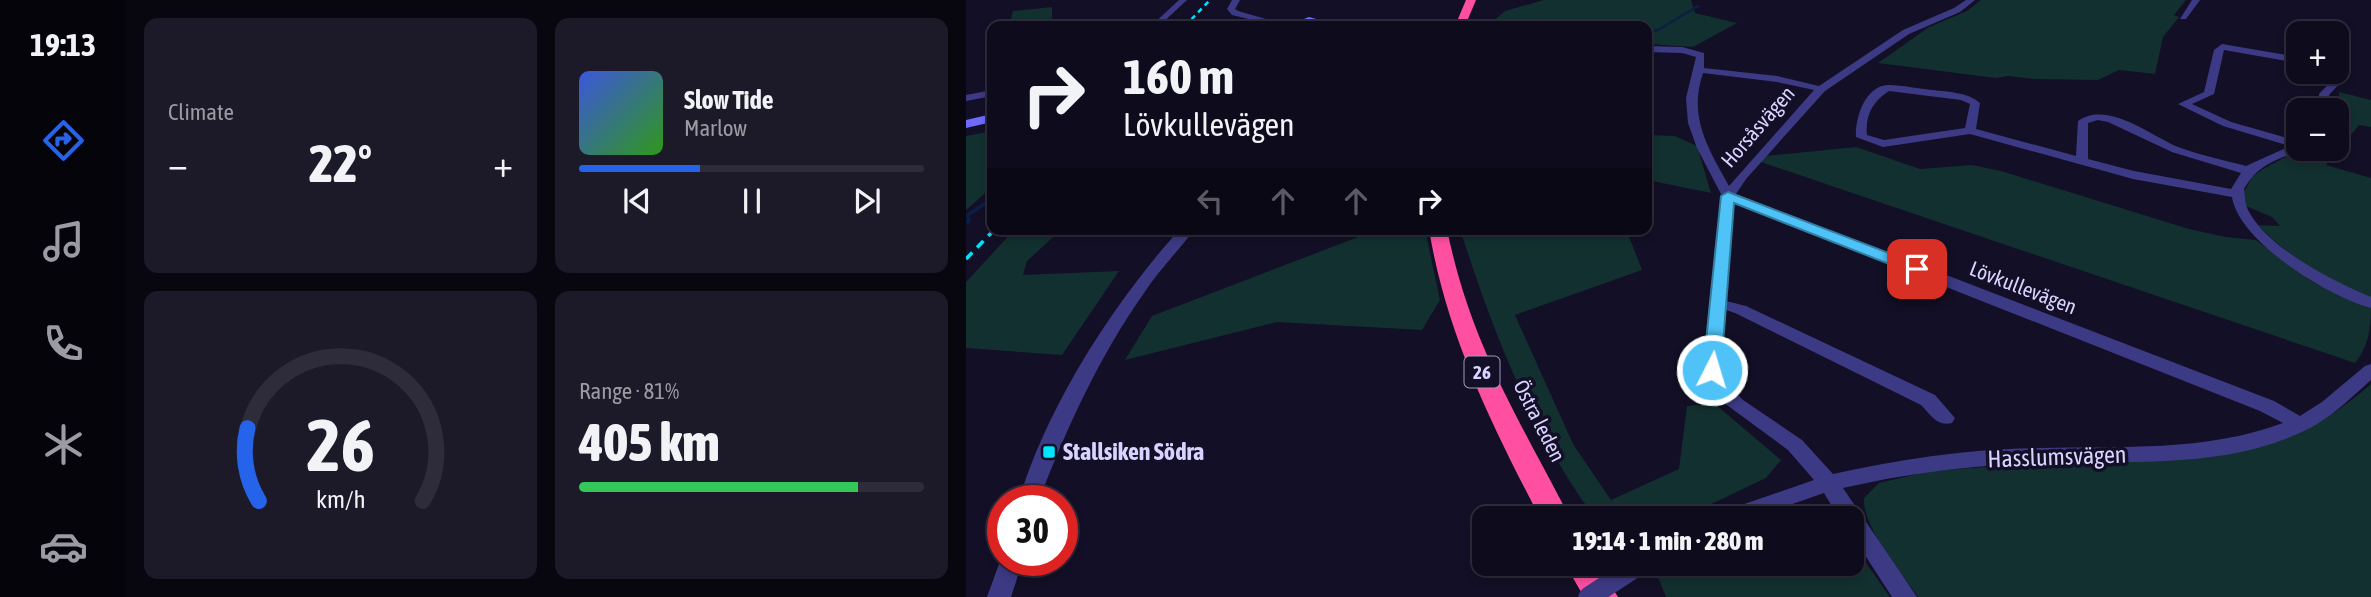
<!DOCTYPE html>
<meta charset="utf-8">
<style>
body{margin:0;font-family:"Asap Condensed",sans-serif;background:#1c1929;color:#f1f3f6;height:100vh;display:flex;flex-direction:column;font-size:26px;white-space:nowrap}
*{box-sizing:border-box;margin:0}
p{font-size:23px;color:#9b9ba3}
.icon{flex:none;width:38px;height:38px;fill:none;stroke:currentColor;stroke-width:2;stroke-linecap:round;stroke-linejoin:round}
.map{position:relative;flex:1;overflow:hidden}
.drawer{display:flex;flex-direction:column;gap:18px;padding:18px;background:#08060f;width:840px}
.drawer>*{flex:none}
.banner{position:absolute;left:21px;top:21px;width:665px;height:214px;border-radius:14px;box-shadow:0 4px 10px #0003,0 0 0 2px #2e2b3b;background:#0e0b1c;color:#f1f3f6;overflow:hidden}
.fabs{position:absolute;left:1320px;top:21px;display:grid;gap:14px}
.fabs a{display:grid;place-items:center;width:63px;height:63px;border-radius:14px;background:#0e0b1c;box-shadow:0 4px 10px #0003,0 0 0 2px #2e2b3b;font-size:35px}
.speed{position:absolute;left:21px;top:485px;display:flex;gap:14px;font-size:35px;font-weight:700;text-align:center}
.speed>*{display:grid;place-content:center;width:91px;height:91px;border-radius:50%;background:#0e0b1c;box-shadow:0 4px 10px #0003,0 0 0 2px #2e2b3b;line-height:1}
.speed .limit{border:10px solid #d22;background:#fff;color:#111}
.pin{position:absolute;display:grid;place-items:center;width:60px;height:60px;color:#fff;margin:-30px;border-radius:14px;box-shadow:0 4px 10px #0006}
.me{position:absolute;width:77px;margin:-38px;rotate:5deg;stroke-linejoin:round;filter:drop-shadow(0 0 5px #0008)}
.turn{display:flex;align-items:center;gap:24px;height:147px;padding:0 21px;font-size:32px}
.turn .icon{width:91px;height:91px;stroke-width:2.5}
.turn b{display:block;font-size:49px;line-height:60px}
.lanes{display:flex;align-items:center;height:66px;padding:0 21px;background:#0003;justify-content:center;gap:35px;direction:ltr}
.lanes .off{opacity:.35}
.big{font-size:52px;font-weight:800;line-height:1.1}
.drawer .tile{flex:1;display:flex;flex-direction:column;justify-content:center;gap:10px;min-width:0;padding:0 24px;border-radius:14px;background:#1c1929}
.drawer .dial{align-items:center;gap:0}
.dial svg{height:182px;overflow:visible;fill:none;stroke:#2e2b3b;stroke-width:7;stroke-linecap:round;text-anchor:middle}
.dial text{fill:#f1f3f6;stroke:none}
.song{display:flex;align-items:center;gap:21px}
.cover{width:84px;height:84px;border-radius:10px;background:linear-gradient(135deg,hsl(230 70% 55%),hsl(110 70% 35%))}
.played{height:7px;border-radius:4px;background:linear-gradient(90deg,#2563eb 35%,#2e2b3b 35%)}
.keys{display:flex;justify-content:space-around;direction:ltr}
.heat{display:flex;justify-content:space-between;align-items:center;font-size:38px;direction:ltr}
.charge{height:10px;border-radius:5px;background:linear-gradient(90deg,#34c759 81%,#2e2b3b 0)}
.drawer .tiles{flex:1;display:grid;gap:18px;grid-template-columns:repeat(2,1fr)}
.trip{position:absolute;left:506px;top:506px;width:392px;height:70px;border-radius:14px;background:#0e0b1c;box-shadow:0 4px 10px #0003,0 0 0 2px #2e2b3b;font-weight:800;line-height:70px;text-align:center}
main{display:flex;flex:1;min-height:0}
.tabs{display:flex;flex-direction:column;width:126px;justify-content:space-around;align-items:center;background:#06040b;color:#9b9ba3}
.tabs .icon{width:49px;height:49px}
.tabs .selected{color:#2563eb}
.tabs b{font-size:32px;color:#f1f3f6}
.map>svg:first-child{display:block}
</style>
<main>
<nav class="tabs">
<b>19:13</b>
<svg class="icon selected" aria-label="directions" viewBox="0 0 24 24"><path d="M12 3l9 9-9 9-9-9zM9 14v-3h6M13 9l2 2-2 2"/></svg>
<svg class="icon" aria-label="music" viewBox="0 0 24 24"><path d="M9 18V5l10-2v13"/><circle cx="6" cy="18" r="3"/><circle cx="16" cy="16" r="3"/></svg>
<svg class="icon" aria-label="phone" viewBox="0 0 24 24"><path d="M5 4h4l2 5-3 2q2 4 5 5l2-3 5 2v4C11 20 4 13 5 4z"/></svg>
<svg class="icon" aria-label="climate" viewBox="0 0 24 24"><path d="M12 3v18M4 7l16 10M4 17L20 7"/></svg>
<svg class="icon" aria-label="car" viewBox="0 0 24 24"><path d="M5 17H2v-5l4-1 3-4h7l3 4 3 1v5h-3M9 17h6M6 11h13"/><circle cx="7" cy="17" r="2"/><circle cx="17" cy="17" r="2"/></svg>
</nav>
<section class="drawer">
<div class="tiles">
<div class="tile"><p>Climate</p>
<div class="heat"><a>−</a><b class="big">22°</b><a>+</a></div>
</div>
<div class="tile">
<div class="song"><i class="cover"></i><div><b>Slow Tide</b><p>Marlow</p></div></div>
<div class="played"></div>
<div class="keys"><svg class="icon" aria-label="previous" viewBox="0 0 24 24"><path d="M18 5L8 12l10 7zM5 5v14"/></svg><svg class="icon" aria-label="pause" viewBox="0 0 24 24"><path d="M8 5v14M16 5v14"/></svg><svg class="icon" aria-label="next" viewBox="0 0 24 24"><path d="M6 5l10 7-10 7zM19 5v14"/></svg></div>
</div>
<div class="tile dial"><svg viewBox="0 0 100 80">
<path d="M14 69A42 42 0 1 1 86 69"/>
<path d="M14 69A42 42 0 0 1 9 37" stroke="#2563eb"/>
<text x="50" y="56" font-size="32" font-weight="700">26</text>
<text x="50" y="72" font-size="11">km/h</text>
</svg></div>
<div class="tile"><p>Range · 81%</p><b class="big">405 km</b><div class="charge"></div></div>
</div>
</section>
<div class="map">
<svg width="1405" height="597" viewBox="0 0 1405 597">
<rect width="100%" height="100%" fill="#130f26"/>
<g fill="#12302f">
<polygon points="578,0 725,0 729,13 771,23 727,47 681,44 681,26 521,26 539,11"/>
<polygon points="1015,0 1220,0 1208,15 1213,17 1197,37 1189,74 1153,70 1132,80 1069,79 1042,76 1030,78 912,63 963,27 1001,11"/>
<polygon points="86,7 86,23 83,24 43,26 47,11"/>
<path d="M1373,92L1405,100V127L1393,125L1360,165L1405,178V300C1363,280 1324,259 1292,225L1314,226L1306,217L1280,206L1278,192L1286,177L1297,169L1334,149H1370V110H1365L1364,104H1373Z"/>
<polygon points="26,131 26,187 0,210 0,136"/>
<polygon points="681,135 709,136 731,146 745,193 681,180"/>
<path d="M890,147L954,169L1006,165L1035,171L1223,229L1260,237L1290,240L1345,281L1405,308C1405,329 1402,347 1389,363L795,162L798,156Z"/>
<polygon points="49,229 96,229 61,261 57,275 153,271 96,355 0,348 0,282"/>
<polygon points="413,229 459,229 474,300 456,330 311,322 159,360 186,316"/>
<path d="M494,229H660L676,270L549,315L607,444L645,500L713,469L721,406L748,403L815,460L800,478L716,518H629C565,431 527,332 494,229Z"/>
<path d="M1405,384V597H952C935,572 896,527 898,498L913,483L964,471L1294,447C1340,433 1369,415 1405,384Z"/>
<polygon points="886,543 924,597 700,597 692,577 705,564 886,564"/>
</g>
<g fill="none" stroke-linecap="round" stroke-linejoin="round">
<polyline stroke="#0a1f44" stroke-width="2.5" points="681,33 692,30 732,6"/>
<polyline stroke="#0a1f44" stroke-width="3.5" points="0,222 3,222 2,215 26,199"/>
<g fill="#3d3a85" fill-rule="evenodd">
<polygon points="213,0 221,0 193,26 185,26"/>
<polygon points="266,0 274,0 269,9 272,11 324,26 311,26 266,15 261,9"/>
<path d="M1000,0H1009L994,12L943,34L859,91L780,179L770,194L1308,401L1334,416L1356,402L1399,366L1405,364V380C1388,395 1371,412 1351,424C1269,471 1164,460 1073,463C1007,465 941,473 877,488L951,597H926L886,535V518H873L858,493L786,518H752L755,512L848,480L822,450L754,400L737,370L756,196L731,148L722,123L720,98L730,57L716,53L681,52V46L716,47L738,53V68L811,76L853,86L937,30L988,8ZM737,73L811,82L848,90L763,186C742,148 722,117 737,73ZM768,203L1294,411L1317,423C1239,452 1155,446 1074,448C1004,449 935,459 867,474L836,440L777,400L760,382L755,370L760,310L769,313L955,405C964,414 971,427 986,423L989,418L969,395L780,306L760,301Z"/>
<polygon points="1226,0 1234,0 1220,19 1214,19"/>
<path d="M1256,44L1332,57V63L1258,50L1248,94L1226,104L1265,122L1332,141V149H1336C1310,161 1293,163 1278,189C1279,195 1279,204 1282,210C1301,248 1367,281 1405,297V308C1363,297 1273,242 1266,197L1167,179L1004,134L917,147L890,137C889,118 899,86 922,85C937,85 953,89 967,90C983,92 1001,92 1014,103L1010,129L1110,156L1112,121C1141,100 1184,135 1212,147C1233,155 1258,160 1280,166L1324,146L1257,126L1212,104L1238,92L1248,50ZM923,91L995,100L1004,104L999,128L918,140L901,135C899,116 906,102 923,91ZM1132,120L1142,122L1206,152L1275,173L1265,189L1168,171L1122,159V123Z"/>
<polygon points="1370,65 1385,71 1363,95 1364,110 1354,110 1353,94 1374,72 1370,71"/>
<polygon points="26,90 26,96 0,101 0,95"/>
<path d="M214,229H229C212,251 193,270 178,293C133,357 101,427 73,500H53C81,406 148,302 214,229Z"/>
<polygon points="37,553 37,560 57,560 45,597 21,597"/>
</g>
<g fill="#6f6bff" fill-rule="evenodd">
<polygon points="343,17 365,23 361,26 344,23 320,26"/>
<polygon points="26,114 26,122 0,128 0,120"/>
</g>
<g fill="#ff4fa3" fill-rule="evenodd">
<polygon points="500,0 510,0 499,26 489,26"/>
<path d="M463,229H481C504,343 552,417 604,518H574C526,425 480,334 463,229Z"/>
<polygon points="599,564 631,564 652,597 618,597"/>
</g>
<polyline stroke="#00e5ff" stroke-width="2.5" stroke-dasharray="5 4.5" stroke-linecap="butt" points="219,26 244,0"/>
<polyline stroke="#00e5ff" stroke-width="3.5" stroke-dasharray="9 7" stroke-linecap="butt" points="0,259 29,229"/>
<polyline stroke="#3d3a85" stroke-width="21" points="623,597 674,564"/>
</g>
<polygon fill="#4fc3f7" stroke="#337fa1" stroke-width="2" points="762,192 957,266 959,269 957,273 946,273 768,203 755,370 752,375 739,375 737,370 755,196"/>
<rect fill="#00e5ff" stroke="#130f26" stroke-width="2.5" x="76" y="445" width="14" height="14" rx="3.5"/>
<g text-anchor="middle" stroke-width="7" stroke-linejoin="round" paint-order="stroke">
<rect fill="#130f26" stroke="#9e99be" stroke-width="2" x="498.5" y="356.5" width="35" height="31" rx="5"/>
<g font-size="19" font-weight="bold" fill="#d9d4ff">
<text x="516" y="379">26</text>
</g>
<g font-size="21" fill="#d9d4ff" stroke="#130f26">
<text transform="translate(792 127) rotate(-49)" y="7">Horsåsvägen</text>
<text transform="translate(1057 288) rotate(21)" y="7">Lövkullevägen</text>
<text transform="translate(573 421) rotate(63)" y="7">Östra leden</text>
</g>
<g font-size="24" font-weight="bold" fill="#d9d4ff" stroke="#130f26" text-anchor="start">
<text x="97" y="460">Stallsiken Södra</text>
</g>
<g font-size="24" fill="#d9d4ff" stroke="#130f26">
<text transform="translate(1091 457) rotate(-2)" y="8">Hasslumsvägen</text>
</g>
</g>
</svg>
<div class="fabs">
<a>+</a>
<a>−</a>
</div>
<div class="speed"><div class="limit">30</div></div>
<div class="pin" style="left:951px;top:269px;background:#d93025"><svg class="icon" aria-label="arrive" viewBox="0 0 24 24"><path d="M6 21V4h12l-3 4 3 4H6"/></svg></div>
<svg class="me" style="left:746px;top:370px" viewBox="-20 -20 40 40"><circle r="17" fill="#4fc3f7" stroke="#fff" stroke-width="3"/><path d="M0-11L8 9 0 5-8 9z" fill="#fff"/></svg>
<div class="trip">19:14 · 1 min · 280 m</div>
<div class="banner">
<div class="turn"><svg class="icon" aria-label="right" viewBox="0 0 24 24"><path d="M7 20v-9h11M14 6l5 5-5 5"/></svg><div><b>160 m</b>Lövkullevägen</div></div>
<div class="lanes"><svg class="icon off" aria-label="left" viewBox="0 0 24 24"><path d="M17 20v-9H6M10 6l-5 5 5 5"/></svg><svg class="icon off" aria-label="ahead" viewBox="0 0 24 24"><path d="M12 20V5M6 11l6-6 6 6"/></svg><svg class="icon off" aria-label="ahead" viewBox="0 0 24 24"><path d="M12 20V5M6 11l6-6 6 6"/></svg><svg class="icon" aria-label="right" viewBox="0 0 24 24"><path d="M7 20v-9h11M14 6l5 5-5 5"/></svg></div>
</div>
</div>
</main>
